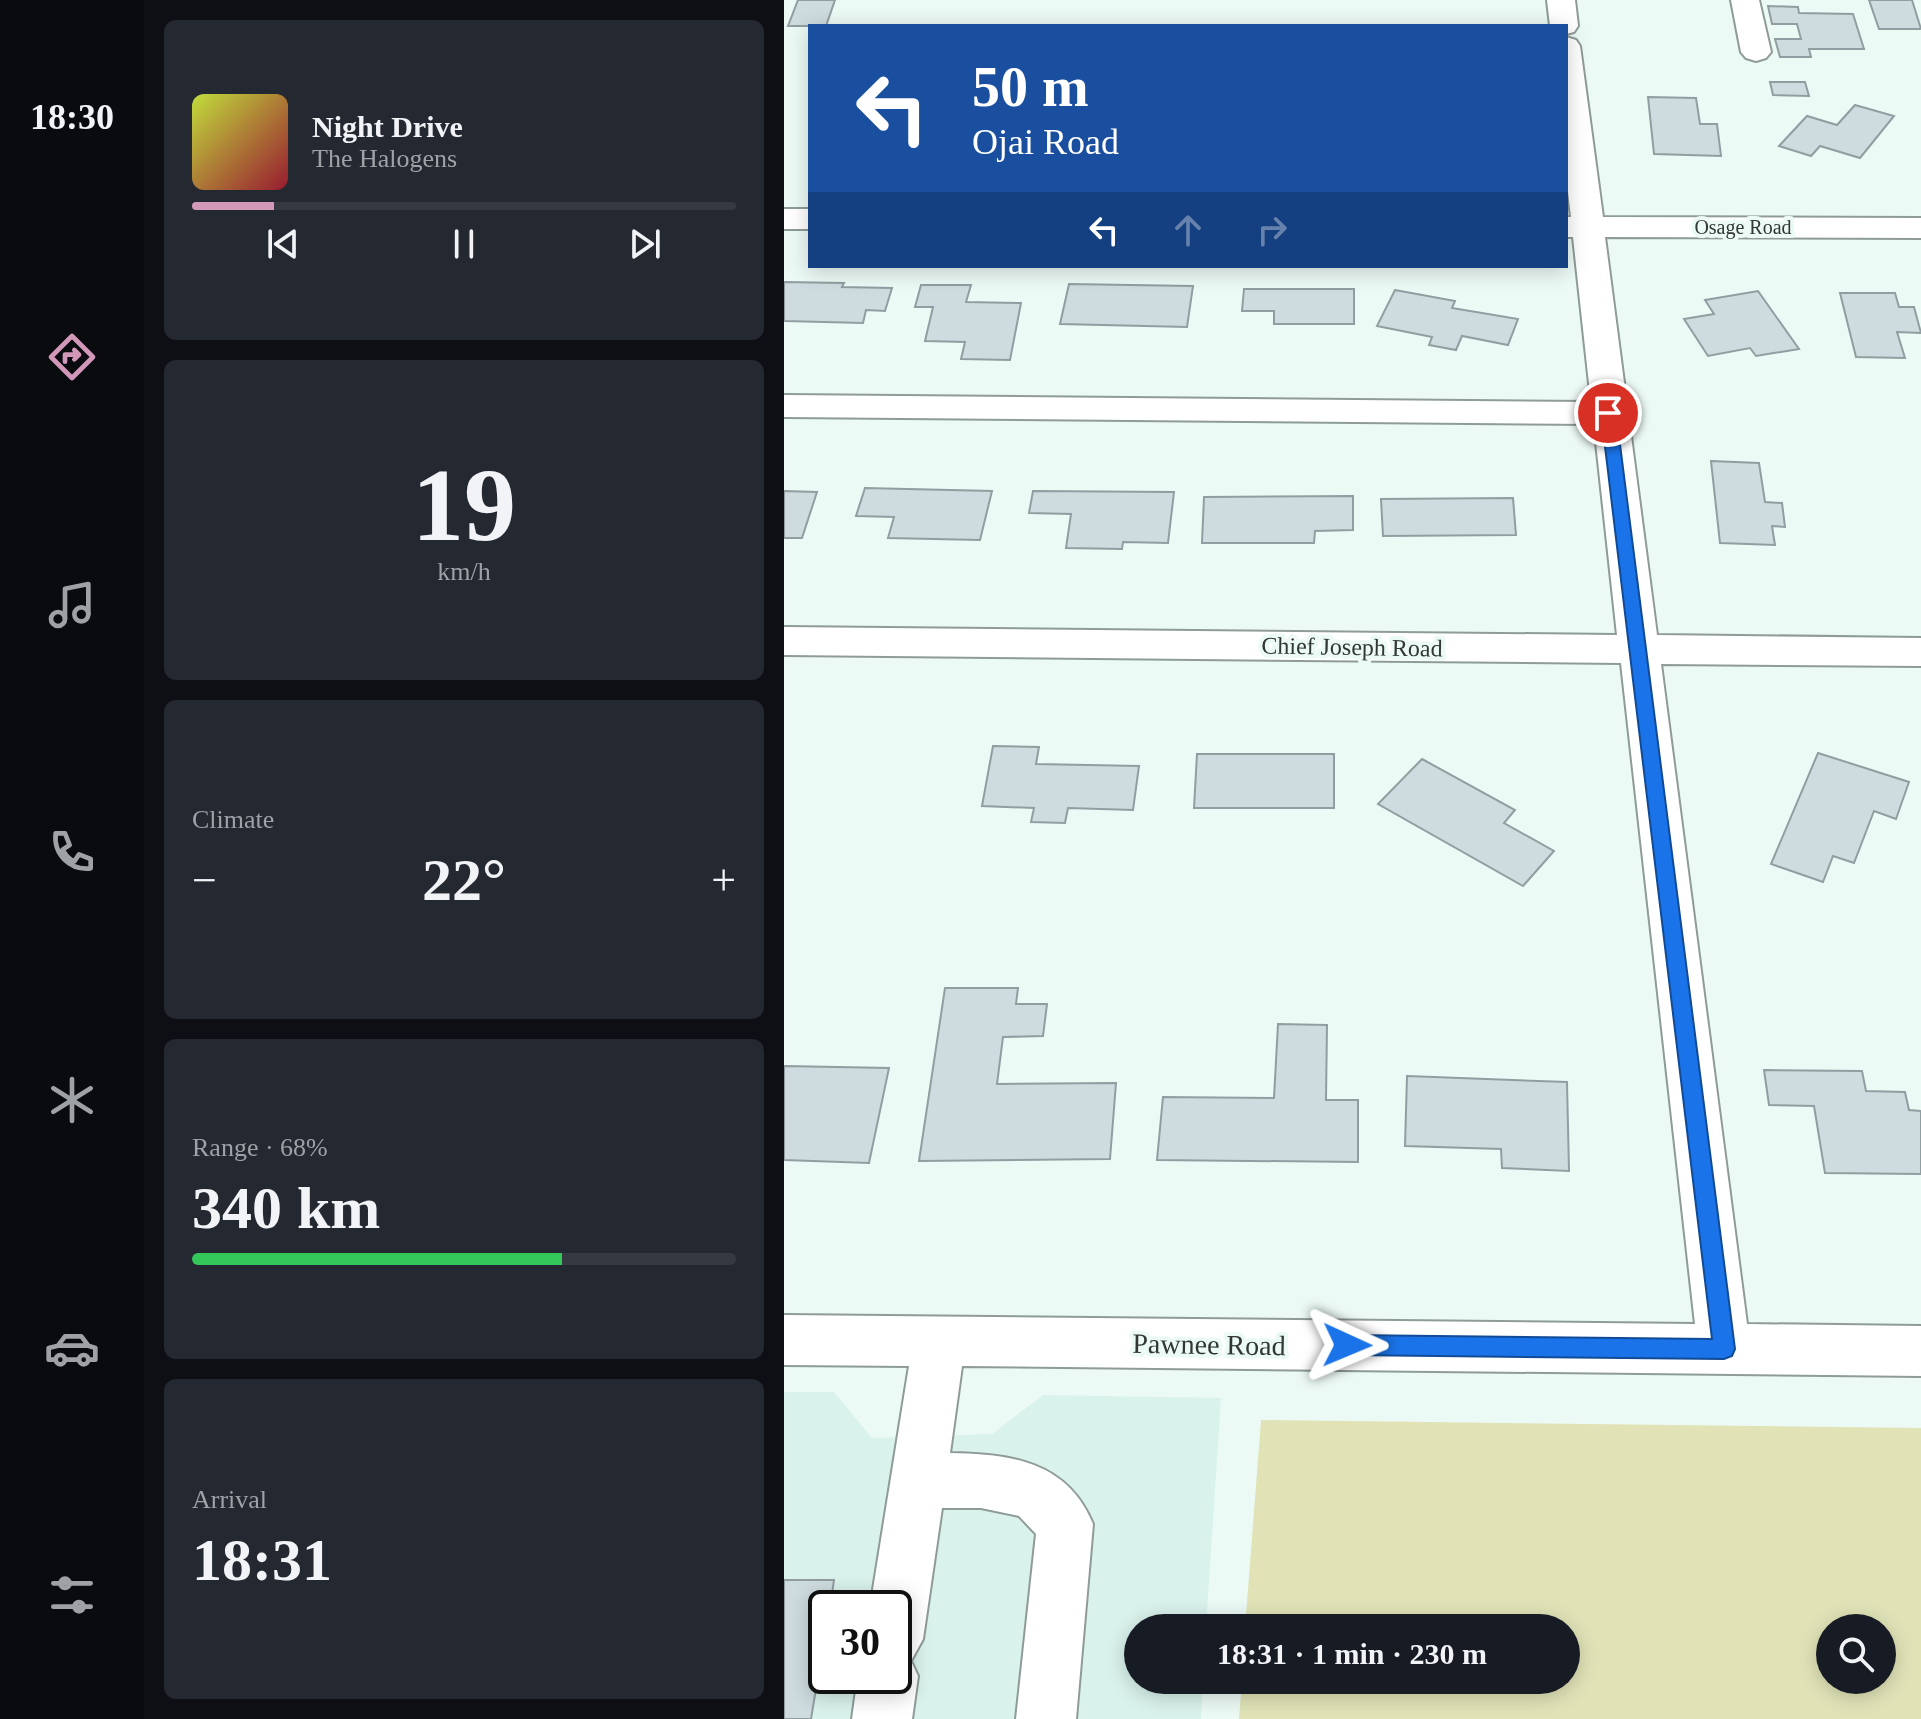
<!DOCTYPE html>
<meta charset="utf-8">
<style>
body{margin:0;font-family:Georgia,serif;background:#242831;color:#f1f3f6;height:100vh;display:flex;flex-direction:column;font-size:30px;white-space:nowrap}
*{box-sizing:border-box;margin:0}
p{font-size:26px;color:#9ea1a6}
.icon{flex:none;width:44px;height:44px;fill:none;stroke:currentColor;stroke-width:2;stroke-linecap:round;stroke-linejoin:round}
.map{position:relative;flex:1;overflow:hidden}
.side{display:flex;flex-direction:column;gap:20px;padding:20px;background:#0d0f14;width:640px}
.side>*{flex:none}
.top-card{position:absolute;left:24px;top:24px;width:760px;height:244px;border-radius:0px;box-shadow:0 4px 20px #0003;background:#1a4fa0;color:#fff;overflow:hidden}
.buttons{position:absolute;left:1032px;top:1614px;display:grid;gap:16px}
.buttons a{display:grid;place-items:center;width:80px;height:80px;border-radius:50%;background:#171b24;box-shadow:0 4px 20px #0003;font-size:40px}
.speed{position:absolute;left:24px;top:1590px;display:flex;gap:16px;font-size:40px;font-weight:700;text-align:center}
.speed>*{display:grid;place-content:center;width:104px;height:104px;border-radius:50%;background:#171b24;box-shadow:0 4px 20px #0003;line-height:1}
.speed .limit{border:4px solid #111;border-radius:12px;background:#fff;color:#111}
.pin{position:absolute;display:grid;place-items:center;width:68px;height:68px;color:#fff;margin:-34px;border:4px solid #fff;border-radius:50%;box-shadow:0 2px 8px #0007}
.me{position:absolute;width:88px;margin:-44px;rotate:91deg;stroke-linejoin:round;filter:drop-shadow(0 0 6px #0008)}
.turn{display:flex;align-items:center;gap:28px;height:168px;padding:0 32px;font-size:36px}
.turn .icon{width:104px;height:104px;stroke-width:2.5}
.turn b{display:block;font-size:56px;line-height:68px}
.lanes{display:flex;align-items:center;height:76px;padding:0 32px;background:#0003;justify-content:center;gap:40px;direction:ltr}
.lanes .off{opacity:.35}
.big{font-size:60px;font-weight:700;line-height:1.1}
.side .tile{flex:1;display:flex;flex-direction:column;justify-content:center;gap:12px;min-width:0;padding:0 28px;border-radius:12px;background:#242831}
.side .dial{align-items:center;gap:0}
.dial b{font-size:104px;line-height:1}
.song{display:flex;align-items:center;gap:24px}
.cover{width:96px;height:96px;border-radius:12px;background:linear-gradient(135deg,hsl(70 70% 55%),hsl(350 70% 35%))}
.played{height:8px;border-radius:4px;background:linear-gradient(90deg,#d298ba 15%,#363941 15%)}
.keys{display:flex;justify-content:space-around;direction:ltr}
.heat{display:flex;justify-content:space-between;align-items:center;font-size:44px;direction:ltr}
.charge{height:12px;border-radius:6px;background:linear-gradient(90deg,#34c759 68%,#363941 0)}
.trip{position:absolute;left:340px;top:1614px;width:456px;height:80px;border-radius:40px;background:#171b24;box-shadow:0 4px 20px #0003;font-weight:700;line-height:80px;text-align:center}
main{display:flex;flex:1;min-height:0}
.menu{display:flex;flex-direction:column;width:144px;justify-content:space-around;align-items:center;background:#090b0e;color:#9ea1a6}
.menu .icon{width:56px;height:56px}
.menu .selected{color:#d298ba}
.menu b{font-size:36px;color:#f1f3f6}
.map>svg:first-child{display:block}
</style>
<main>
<nav class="menu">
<b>18:30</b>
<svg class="icon selected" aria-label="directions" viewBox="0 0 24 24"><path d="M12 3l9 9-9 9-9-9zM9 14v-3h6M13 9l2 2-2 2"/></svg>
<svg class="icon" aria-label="music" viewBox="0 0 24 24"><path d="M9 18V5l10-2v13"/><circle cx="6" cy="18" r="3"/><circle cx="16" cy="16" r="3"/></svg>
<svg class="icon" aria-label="phone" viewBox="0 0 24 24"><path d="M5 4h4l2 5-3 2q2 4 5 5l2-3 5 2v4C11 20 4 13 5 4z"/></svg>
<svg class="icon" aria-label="climate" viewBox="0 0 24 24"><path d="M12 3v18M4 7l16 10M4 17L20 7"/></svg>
<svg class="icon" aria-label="car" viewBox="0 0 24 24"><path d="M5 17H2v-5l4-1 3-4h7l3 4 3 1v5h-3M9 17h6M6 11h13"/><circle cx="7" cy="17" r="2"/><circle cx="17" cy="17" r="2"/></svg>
<svg class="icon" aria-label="filters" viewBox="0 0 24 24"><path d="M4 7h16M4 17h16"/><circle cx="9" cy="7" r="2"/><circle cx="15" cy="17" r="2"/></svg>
</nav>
<section class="side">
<div class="tile">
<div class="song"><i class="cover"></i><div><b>Night Drive</b><p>The Halogens</p></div></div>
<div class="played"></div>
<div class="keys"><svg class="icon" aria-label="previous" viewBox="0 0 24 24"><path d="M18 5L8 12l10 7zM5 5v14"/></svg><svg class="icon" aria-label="pause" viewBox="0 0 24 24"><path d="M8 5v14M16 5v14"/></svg><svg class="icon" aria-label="next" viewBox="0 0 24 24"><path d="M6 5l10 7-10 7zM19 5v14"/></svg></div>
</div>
<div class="tile dial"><b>19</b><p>km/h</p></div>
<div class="tile"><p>Climate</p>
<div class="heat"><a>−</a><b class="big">22°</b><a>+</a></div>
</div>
<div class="tile"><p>Range · 68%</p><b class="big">340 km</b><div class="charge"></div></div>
<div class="tile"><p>Arrival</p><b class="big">18:31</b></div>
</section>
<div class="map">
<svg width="1137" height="1719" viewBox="0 0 1137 1719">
<rect width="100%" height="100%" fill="#ecfaf6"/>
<path fill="#daf2ec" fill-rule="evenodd" d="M0,1392H50L88,1438L208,1434L259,1395L437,1398L422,1628H354V1680H419L417,1719H0ZM42,1608H110V1676H42Z"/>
<path fill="#e1e3b7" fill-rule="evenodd" d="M477,1420L1137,1428V1719H455L458,1680H782V1628H461ZM1046,1628H1098V1680H1046Z"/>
<g fill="#cedcdf" stroke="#919ea1" stroke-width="2">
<polygon points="14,0 51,0 42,26 4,26"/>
<polygon points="1085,0 1128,0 1137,29 1095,29"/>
<polygon points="984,6 1014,7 1015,13 1069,14 1080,49 1025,49 1027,57 996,57 991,39 1017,39 1013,24 988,24"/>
<polygon points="986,82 1021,82 1025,96 989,95"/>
<polygon points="864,97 912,98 916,124 933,124 937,156 870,154"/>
<polygon points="1071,105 1110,116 1076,158 1036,146 1027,156 995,146 1023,116 1053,125"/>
<polygon points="0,282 60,283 58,287 108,288 101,311 82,310 79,323 0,321"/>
<polygon points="285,284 409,286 403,327 276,324"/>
<polygon points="137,285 187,285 182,302 237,303 226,360 177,359 181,342 141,341 149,307 131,307"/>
<polygon points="460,289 570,289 570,324 490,324 490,311 458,311"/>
<polygon points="611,290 671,301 668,308 734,319 724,345 678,336 672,350 645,345 648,337 593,326"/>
<polygon points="974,291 1015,349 972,356 966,348 924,356 900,319 930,314 921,300"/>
<polygon points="1056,293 1111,293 1115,307 1130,307 1137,333 1113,332 1121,358 1072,357"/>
<polygon points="927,461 975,463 981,502 998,503 1001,527 988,526 991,545 936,543"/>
<polygon points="81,488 208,491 196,540 104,538 110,517 72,516"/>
<polygon points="0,491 33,492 18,538 0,538"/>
<polygon points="249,491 390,492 384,543 339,542 338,549 282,548 287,514 245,513"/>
<polygon points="569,496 569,530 531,531 530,543 418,543 420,497"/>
<polygon points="729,498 732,535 599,536 597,499"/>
<polygon points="209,746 255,747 252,764 355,766 349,810 284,808 281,823 247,822 250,808 198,806"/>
<polygon points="1034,753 1125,782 1112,819 1090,811 1070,863 1049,856 1039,882 987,864"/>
<polygon points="413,754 550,754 550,808 410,808"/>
<polygon points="638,759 731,810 720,823 770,851 739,886 594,804"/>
<polygon points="161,988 234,988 232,1004 263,1004 259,1036 219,1037 213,1084 332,1083 326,1159 135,1161"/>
<polygon points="494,1024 543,1025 542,1100 574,1100 574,1162 373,1160 379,1097 490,1098"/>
<polygon points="0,1066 105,1068 85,1163 0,1160"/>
<polygon points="980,1070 1078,1071 1082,1091 1121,1092 1125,1110 1137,1111 1137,1174 1041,1173 1030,1106 985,1105"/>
<polygon points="623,1076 783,1082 785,1171 718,1168 717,1149 621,1146"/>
<polygon points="0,1580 50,1580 46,1608 42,1608 42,1629 27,1719 0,1719"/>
</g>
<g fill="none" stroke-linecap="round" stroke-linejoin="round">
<g stroke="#8e9b98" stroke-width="4">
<g id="minor">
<polygon points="763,0 791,0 794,26 790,32 782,34 782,26 766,26"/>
<polygon points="947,0 975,0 987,52 982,58 972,61 962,58 957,52"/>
<path d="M782,37L792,40L796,46L819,217L1137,218V238L821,237L873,635L1137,638V666L877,664L963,1324L1137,1326V1376L178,1366L166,1453C227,1454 283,1461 309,1524L292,1719H232L252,1534L235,1516L197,1508H158L139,1639L127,1661L134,1676L128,1719H68L74,1676H110V1608H86L125,1366L0,1365V1315L911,1324L837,663L0,655V627L833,635L810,424L0,417V395L807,402L789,237H782V217H787L782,175Z"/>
<rect x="0" y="209" width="26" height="20"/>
</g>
</g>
<use href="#minor" fill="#fff" fill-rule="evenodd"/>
</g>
<polygon fill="#1a73e8" stroke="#114b97" stroke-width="2" points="824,409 832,413 951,1349 948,1356 940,1359 563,1355 556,1352 552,1345 556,1338 563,1335 928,1339 817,413"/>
<g text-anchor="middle" stroke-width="8" stroke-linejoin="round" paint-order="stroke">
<g font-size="20" fill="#313735" stroke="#ecfaf6">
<text x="959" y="234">Osage Road</text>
</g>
<g font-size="24" fill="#313735" stroke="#ecfaf6">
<text transform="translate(568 647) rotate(1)" y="8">Chief Joseph Road</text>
</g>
<g font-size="28" fill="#313735" stroke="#ecfaf6">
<text transform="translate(425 1344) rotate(1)" y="10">Pawnee Road</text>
</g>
</g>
</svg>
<div class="buttons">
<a><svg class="icon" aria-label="search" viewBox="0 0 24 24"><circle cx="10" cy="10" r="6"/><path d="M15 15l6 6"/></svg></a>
</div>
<div class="speed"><div class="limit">30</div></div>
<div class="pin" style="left:824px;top:413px;background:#d93025"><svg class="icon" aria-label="arrive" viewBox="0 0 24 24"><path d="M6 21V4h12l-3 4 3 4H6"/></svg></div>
<svg class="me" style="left:563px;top:1345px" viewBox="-20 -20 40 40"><path d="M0-17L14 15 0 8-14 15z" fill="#1a73e8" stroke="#fff" stroke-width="4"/></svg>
<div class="trip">18:31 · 1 min · 230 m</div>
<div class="top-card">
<div class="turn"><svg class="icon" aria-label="left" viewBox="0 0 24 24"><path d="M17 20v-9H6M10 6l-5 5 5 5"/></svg><div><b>50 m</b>Ojai Road</div></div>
<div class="lanes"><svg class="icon" aria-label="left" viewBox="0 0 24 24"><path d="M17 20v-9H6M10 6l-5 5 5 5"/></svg><svg class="icon off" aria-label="ahead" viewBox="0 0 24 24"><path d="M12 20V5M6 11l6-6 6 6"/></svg><svg class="icon off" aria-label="right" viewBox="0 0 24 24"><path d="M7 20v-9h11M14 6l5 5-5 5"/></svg></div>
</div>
</div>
</main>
